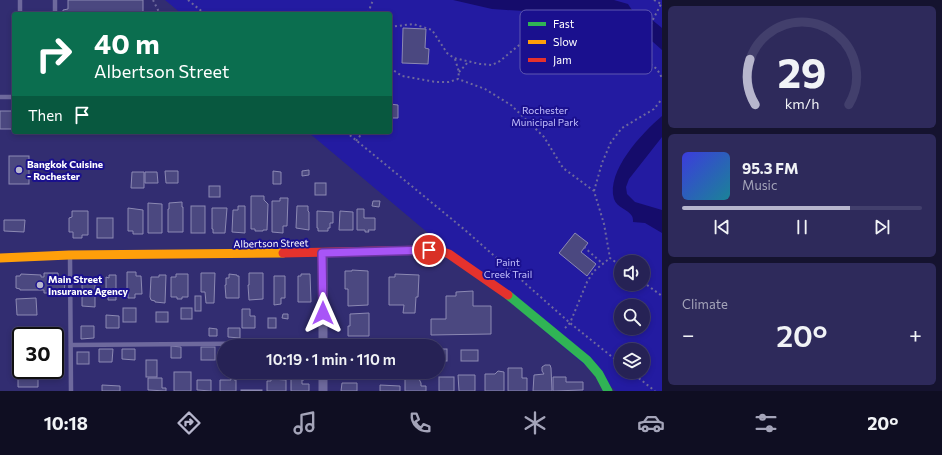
<!DOCTYPE html>
<meta charset="utf-8">
<style>
body{margin:0;font-family:Commissioner,sans-serif;background:#2e2a5b;color:#f1f3f6;height:100vh;display:flex;flex-direction:column;font-size:15px;white-space:nowrap}
*{box-sizing:border-box;margin:0}
p{font-size:13px;color:#a4a4b9}
.icon{flex:none;width:22px;height:22px;fill:none;stroke:currentColor;stroke-width:2;stroke-linecap:round;stroke-linejoin:round}
.map{position:relative;flex:1;overflow:hidden}
.side{display:flex;flex-direction:column;gap:6px;padding:6px;background:#15132f;width:280px}
.side>*{flex:none}
.hud{position:absolute;left:12px;top:12px;width:380px;height:122px;border-radius:4px;box-shadow:0 2px 6px #0003,0 0 0 1px #423f6c;background:#0b6e4f;color:#fff;overflow:hidden}
.tools{position:absolute;left:614px;top:255px;display:grid;gap:8px}
.tools a{display:grid;place-items:center;width:36px;height:36px;border-radius:50%;background:#262255;box-shadow:0 2px 6px #0003,0 0 0 1px #423f6c;font-size:20px}
.speed{position:absolute;left:12px;top:327px;display:flex;gap:8px;font-size:20px;font-weight:700;text-align:center}
.speed>*{display:grid;place-content:center;width:52px;height:52px;border-radius:50%;background:#262255;box-shadow:0 2px 6px #0003,0 0 0 1px #423f6c;line-height:1}
.speed .limit{border:2px solid #111;border-radius:6px;background:#fff;color:#111}
.pin{position:absolute;display:grid;place-items:center;width:34px;height:34px;color:#fff;margin:-17px;border:2px solid #fff;border-radius:50%;box-shadow:0 1px 4px #0007}
.me{position:absolute;width:44px;margin:-22px;rotate:0deg;stroke-linejoin:round;filter:drop-shadow(0 0 3px #0008)}
.turn{display:flex;align-items:center;gap:14px;height:84px;padding:0 16px;font-size:18px}
.turn .icon{width:52px;height:52px;stroke-width:2.5}
.turn b{display:block;font-size:28px;line-height:34px}
.then{display:flex;align-items:center;height:38px;padding:0 16px;background:#0003;gap:8px;font-size:15px}
.big{font-size:30px;font-weight:600;line-height:1.1}
.side .widget{flex:1;display:flex;flex-direction:column;justify-content:center;gap:6px;min-width:0;padding:0 14px;border-radius:6px;background:#2e2a5b}
.side .dial{align-items:center;gap:0}
.dial svg{height:104px;overflow:visible;fill:none;stroke:#423f6c;stroke-width:7;stroke-linecap:round;text-anchor:middle}
.dial text{fill:#f1f3f6;stroke:none}
.song{display:flex;align-items:center;gap:12px}
.cover{width:48px;height:48px;border-radius:6px;background:linear-gradient(135deg,hsl(240 70% 55%),hsl(190 70% 35%))}
.played{height:4px;border-radius:2px;background:linear-gradient(90deg,#b7b6cd 70%,#423f6c 70%)}
.keys{display:flex;justify-content:space-around;direction:ltr}
.heat{display:flex;justify-content:space-between;align-items:center;font-size:22px;direction:ltr}
.trip{position:absolute;left:217px;top:339px;width:228px;height:40px;border-radius:20px;background:#262255;box-shadow:0 2px 6px #0003,0 0 0 1px #423f6c;font-weight:600;line-height:40px;text-align:center}
.dock{display:flex;height:64px;justify-content:space-around;align-items:center;background:#0f0e22;color:#a4a4b9}
.dock .icon{width:28px;height:28px}
.dock .current{color:#b7b6cd}
.dock b{font-size:18px;color:#f1f3f6}
main{display:flex;flex:1;min-height:0}
.map>svg:first-child{display:block}
</style>
<main>
<div class="map">
<svg width="662" height="391" viewBox="0 0 662 391">
<rect width="100%" height="100%" fill="#322d71"/>
<path fill="#231ba1" fill-rule="evenodd" d="M165,0H662V391H616L308,132H390V14H182ZM621,262H643V284H621ZM621,306H643V328H621ZM621,350H643V372H621Z"/>
<g fill="#150c6b">
<polygon points="453,0 614,0 628,4 632,10 651,19 662,28 662,50 653,42 591,11 524,11 492,9"/>
<path d="M662,116V137L629,179L626,187L627,194L635,202L662,210V233L645,223L633,222C633,220 633,218 632,216C628,209 617,208 614,199C606,171 642,133 662,116Z"/>
</g>
<g fill="#4b4880" stroke="#8c89b3">
<polygon points="68,0 143,0 143,13 148,14 63,14 63,10 68,9"/>
<polygon points="403,28 426,29 425,48 429,49 428,64 402,63"/>
<polygon points="390,104 398,105 398,118 390,118"/>
<rect x="0" y="111" width="14" height="18"/>
<rect x="9" y="156" width="20" height="28"/>
<polygon points="309,170 309,175 302,176 302,171"/>
<polygon points="165,171 178,171 178,183 166,183"/>
<polygon points="273,171 281,172 281,184 273,184"/>
<polygon points="132,172 144,172 144,188 131,188"/>
<polygon points="145,172 157,172 158,183 145,183"/>
<rect x="315" y="183" width="11" height="12"/>
<rect x="209" y="186" width="11" height="11"/>
<polygon points="251,196 264,196 264,200 268,204 267,230 263,230 263,231 255,231 255,229 251,229"/>
<polygon points="280,198 288,198 287,226 283,226 283,233 272,232 272,201 280,201"/>
<polygon points="373,201 380,201 379,207 372,206"/>
<polygon points="182,202 182,207 183,207 183,232 168,232 168,209 169,209 169,203"/>
<polygon points="148,203 162,204 162,233 148,233"/>
<rect x="191" y="206" width="14" height="27"/>
<polygon points="238,206 245,206 245,233 232,232 233,210 238,210"/>
<polygon points="297,206 308,206 308,211 309,212 309,230 296,228"/>
<polygon points="128,208 143,210 143,234 133,234 133,231 128,231"/>
<polygon points="212,208 227,208 225,233 213,233 213,229 212,229"/>
<polygon points="357,209 364,209 364,218 375,218 375,230 368,230 369,232 365,232 365,230 357,230"/>
<polygon points="72,211 88,211 88,235 82,235 82,238 73,238 73,232 69,232 69,218 72,217"/>
<polygon points="317,211 333,212 333,223 330,223 330,228 328,228 328,231 318,231 318,228 317,228"/>
<polygon points="340,211 353,212 353,230 339,230"/>
<rect x="97" y="218" width="16" height="20"/>
<polygon points="4,220 25,220 24,232 4,231"/>
<polygon points="575,233 588,243 581,252 596,264 587,276 559,253"/>
<polygon points="352,270 368,271 368,305 348,306 348,289 345,289 345,271 352,271"/>
<polygon points="127,272 136,272 136,276 141,276 142,294 135,294 135,298 128,298 128,289 127,289"/>
<polygon points="44,273 58,273 58,281 65,282 64,293 44,293 44,290 20,290 20,289 16,288 16,276 20,276 21,274 41,275 41,277 44,277"/>
<polygon points="201,273 215,273 214,303 206,303 205,292 201,292"/>
<polygon points="249,273 263,273 263,299 249,300 248,285 249,285"/>
<polygon points="176,274 188,274 188,297 182,297 182,299 177,299 177,297 171,297 171,277 176,277"/>
<polygon points="229,274 237,275 237,276 239,276 239,298 226,298 225,285 226,285 226,278 229,278"/>
<polygon points="301,274 310,274 311,302 298,302 298,276 301,276"/>
<polygon points="395,274 419,275 418,297 416,297 415,313 403,313 404,305 389,305 389,277 395,277"/>
<polygon points="109,275 116,275 116,300 108,300 108,295 106,295 106,277 109,278"/>
<polygon points="159,275 166,275 165,303 155,302 155,301 151,300 150,297 151,277 159,277"/>
<polygon points="274,276 285,276 285,298 281,298 281,304 274,305"/>
<polygon points="82,278 88,279 88,280 95,280 95,307 82,306"/>
<polygon points="473,291 473,306 491,306 491,334 431,335 431,319 446,319 446,296 456,296 456,292"/>
<rect x="195" y="296" width="6" height="15"/>
<polygon points="36,298 37,315 17,315 16,299"/>
<rect x="123" y="308" width="13" height="14"/>
<rect x="181" y="308" width="11" height="11"/>
<polygon points="242,309 250,309 250,316 255,316 255,328 242,328"/>
<rect x="156" y="312" width="12" height="10"/>
<polygon points="369,313 369,336 348,336 348,326 350,326 350,314"/>
<polygon points="283,314 288,314 288,319 282,318"/>
<polygon points="106,315 119,316 119,328 106,328"/>
<rect x="268" y="318" width="8" height="10"/>
<polygon points="81,326 94,326 94,338 81,339"/>
<polygon points="17,327 42,327 42,336 21,336 21,338 18,338"/>
<polygon points="209,328 217,329 217,336 209,336"/>
<polygon points="228,328 240,328 240,338 228,337"/>
<rect x="347" y="344" width="14" height="2"/>
<polygon points="171,346 181,347 181,358 171,358"/>
<rect x="201" y="347" width="14" height="13"/>
<polygon points="99,349 113,349 112,362 99,362"/>
<polygon points="122,349 135,349 135,360 122,359"/>
<rect x="438" y="349" width="9" height="12"/>
<rect x="17" y="350" width="4" height="15"/>
<rect x="461" y="350" width="17" height="11"/>
<rect x="77" y="352" width="12" height="12"/>
<rect x="146" y="360" width="11" height="17"/>
<polygon points="545,365 550,365 551,368 552,391 533,391 534,375 544,374 542,371 542,367"/>
<polygon points="508,368 522,368 522,378 527,378 527,391 508,391"/>
<polygon points="498,371 504,372 504,391 485,391 485,374 495,374"/>
<rect x="174" y="372" width="17" height="19"/>
<polygon points="291,372 304,372 304,380 302,380 302,384 309,384 309,391 291,391"/>
<polygon points="347,372 361,372 361,378 348,378"/>
<rect x="374" y="372" width="12" height="2"/>
<polygon points="416,372 430,372 430,374 416,373"/>
<polygon points="38,373 38,387 18,387 18,374"/>
<polygon points="458,375 475,375 475,391 459,391"/>
<polygon points="405,377 418,377 421,383 421,386 426,386 426,391 405,391"/>
<rect x="439" y="377" width="15" height="14"/>
<polygon points="553,377 566,377 566,382 583,382 583,390 553,391"/>
<polygon points="148,378 162,378 162,388 166,388 166,391 148,390"/>
<polygon points="231,378 234,378 234,380 236,380 236,391 220,391 220,380 231,380"/>
<polygon points="271,379 286,380 286,391 267,391 267,381 271,381"/>
<polygon points="197,380 211,380 211,391 197,390"/>
<polygon points="342,383 357,383 357,391 341,391"/>
<polygon points="102,385 120,386 120,391 102,391"/>
<polygon points="380,385 400,386 400,391 380,391"/>
<rect x="241" y="390" width="21" height="1"/>
</g>
<g fill="none" stroke-linecap="round" stroke-linejoin="round">
<g stroke="#6e699d" stroke-width="2" stroke-dasharray="2 3" stroke-linecap="butt">
<polyline points="153,0 160,14"/>
<polyline points="188,0 205,14"/>
<polyline points="654,0 661,4"/>
<polyline points="368,13 373,0"/>
<polyline points="358,14 368,13"/>
<polyline points="390,27 413,24 432,30 447,53 454,58 480,64 492,65 500,61 530,36 546,28 578,24 603,31 657,69 662,78"/>
<polyline points="581,44 595,56 599,54 609,36"/>
<polyline points="639,57 644,37 661,4"/>
<polyline points="455,59 459,72 458,79"/>
<polyline points="390,68 402,76 436,82 449,82 458,79 485,89 511,105 544,137 563,168 594,191 604,224 610,258 621,266"/>
<polyline points="459,72 469,61"/>
<polyline points="346,132 465,230 570,323 621,364"/>
<polyline points="356,141 363,132"/>
<polyline points="594,191 602,163 611,142 622,128 654,109 662,99"/>
<polyline points="584,247 603,264"/>
<polyline points="643,282 662,296"/>
<polyline points="565,328 570,323 587,282 594,271 610,258"/>
<polyline points="631,372 655,391"/>
</g>
<g stroke="#6e699d" stroke-width="4.5">
<polyline points="20,0 20,14"/>
<polyline points="55,0 55,14"/>
<polyline points="0,97 14,97"/>
<polyline points="70,257 71,391"/>
<polyline points="71,345 323,343"/>
</g>
<g stroke="#6e699d" stroke-width="9">
<polyline points="323,253 323,346"/>
<polyline points="323,372 323,391"/>
</g>
<polyline stroke="#30b455" stroke-width="9" points="508,295 587,360 599,374 608,391"/>
<polyline stroke="#ff9f0a" stroke-width="9" points="0,258 69,255 283,253"/>
<polyline stroke="#e5322d" stroke-width="9" points="283,253 429,250 440,251 449,254 508,295"/>
</g>
<g fill="none" stroke-linecap="round" stroke-linejoin="round">
<g stroke="#6d37a1" stroke-width="10">
<polyline id="route" points="323,313 322,253 429,250"/>
</g>
<use href="#route" stroke="#a855f7" stroke-width="7"/>
</g>
<g fill="#b7b6cd" stroke="#1a108e" stroke-width="1.5">
<circle cx="19" cy="170" r="4"/>
<circle cx="40" cy="285" r="4"/>
</g>
<g text-anchor="middle" stroke-width="4" stroke-linejoin="round" paint-order="stroke">
<g font-size="10" fill="#c4c0fd" stroke="#1a108e">
<text x="545" y="114">Rochester<tspan x="545" dy="12">Municipal Park</tspan></text>
<text x="508" y="266">Paint<tspan x="508" dy="12">Creek Trail</tspan></text>
</g>
<g font-size="10" font-weight="bold" fill="#fff" stroke="#1a108e" text-anchor="start">
<text x="27" y="168">Bangkok Cuisine<tspan x="27" dy="12">- Rochester</tspan></text>
<text x="48" y="283">Main Street<tspan x="48" dy="12">Insurance Agency</tspan></text>
</g>
<g font-size="10" fill="#fff" stroke="#1a108e">
<text transform="translate(271 243) rotate(-1)" y="4">Albertson Street</text>
</g>
</g>
<rect x="520" y="10" width="132" height="64" rx="6" fill="#1a108e" stroke="#5f58b0" stroke-width="1"/>
<rect x="528" y="22" width="18" height="4" fill="#30b455"/>
<rect x="528" y="40" width="18" height="4" fill="#ff9f0a"/>
<rect x="528" y="58" width="18" height="4" fill="#e5322d"/>
<g font-size="11" fill="#fff">
<text x="553" y="28">Fast</text>
<text x="553" y="46">Slow</text>
<text x="553" y="64">Jam</text>
</g>
</svg>
<div class="tools">
<a><svg class="icon" aria-label="sound" viewBox="0 0 24 24"><path d="M4 9h4l5-4v14l-5-4H4zM17 9q2 3 0 6"/></svg></a>
<a><svg class="icon" aria-label="search" viewBox="0 0 24 24"><circle cx="10" cy="10" r="6"/><path d="M15 15l6 6"/></svg></a>
<a><svg class="icon" aria-label="layers" viewBox="0 0 24 24"><path d="M12 4l9 5-9 5-9-5zM3 14l9 5 9-5"/></svg></a>
</div>
<div class="speed"><div class="limit">30</div></div>
<div class="pin" style="left:429px;top:250px;background:#d93025"><svg class="icon" aria-label="arrive" viewBox="0 0 24 24"><path d="M6 21V4h12l-3 4 3 4H6"/></svg></div>
<svg class="me" style="left:323px;top:313px" viewBox="-20 -20 40 40"><path d="M0-17L14 15 0 8-14 15z" fill="#a855f7" stroke="#fff" stroke-width="4"/></svg>
<div class="trip">10:19 · 1 min · 110 m</div>
<div class="hud">
<div class="turn"><svg class="icon" aria-label="right" viewBox="0 0 24 24"><path d="M7 20v-9h11M14 6l5 5-5 5"/></svg><div><b>40 m</b>Albertson Street</div></div>
<div class="then">Then<svg class="icon" aria-label="arrive" viewBox="0 0 24 24"><path d="M6 21V4h12l-3 4 3 4H6"/></svg></div>
</div>
</div>
<section class="side">
<div class="widget dial"><svg viewBox="0 0 100 80">
<path d="M14 69A42 42 0 1 1 86 69"/>
<path d="M14 69A42 42 0 0 1 10 34" stroke="#b7b6cd"/>
<text x="50" y="56" font-size="32" font-weight="700">29</text>
<text x="50" y="72" font-size="11">km/h</text>
</svg></div>
<div class="widget">
<div class="song"><i class="cover"></i><div><b>95.3 FM</b><p>Music</p></div></div>
<div class="played"></div>
<div class="keys"><svg class="icon" aria-label="previous" viewBox="0 0 24 24"><path d="M18 5L8 12l10 7zM5 5v14"/></svg><svg class="icon" aria-label="pause" viewBox="0 0 24 24"><path d="M8 5v14M16 5v14"/></svg><svg class="icon" aria-label="next" viewBox="0 0 24 24"><path d="M6 5l10 7-10 7zM19 5v14"/></svg></div>
</div>
<div class="widget"><p>Climate</p>
<div class="heat"><a>−</a><b class="big">20°</b><a>+</a></div>
</div>
</section>
</main>
<nav class="dock">
<b>10:18</b>
<svg class="icon current" aria-label="directions" viewBox="0 0 24 24"><path d="M12 3l9 9-9 9-9-9zM9 14v-3h6M13 9l2 2-2 2"/></svg>
<svg class="icon" aria-label="music" viewBox="0 0 24 24"><path d="M9 18V5l10-2v13"/><circle cx="6" cy="18" r="3"/><circle cx="16" cy="16" r="3"/></svg>
<svg class="icon" aria-label="phone" viewBox="0 0 24 24"><path d="M5 4h4l2 5-3 2q2 4 5 5l2-3 5 2v4C11 20 4 13 5 4z"/></svg>
<svg class="icon" aria-label="climate" viewBox="0 0 24 24"><path d="M12 3v18M4 7l16 10M4 17L20 7"/></svg>
<svg class="icon" aria-label="car" viewBox="0 0 24 24"><path d="M5 17H2v-5l4-1 3-4h7l3 4 3 1v5h-3M9 17h6M6 11h13"/><circle cx="7" cy="17" r="2"/><circle cx="17" cy="17" r="2"/></svg>
<svg class="icon" aria-label="filters" viewBox="0 0 24 24"><path d="M4 7h16M4 17h16"/><circle cx="9" cy="7" r="2"/><circle cx="15" cy="17" r="2"/></svg>
<b>20°</b>
</nav>
